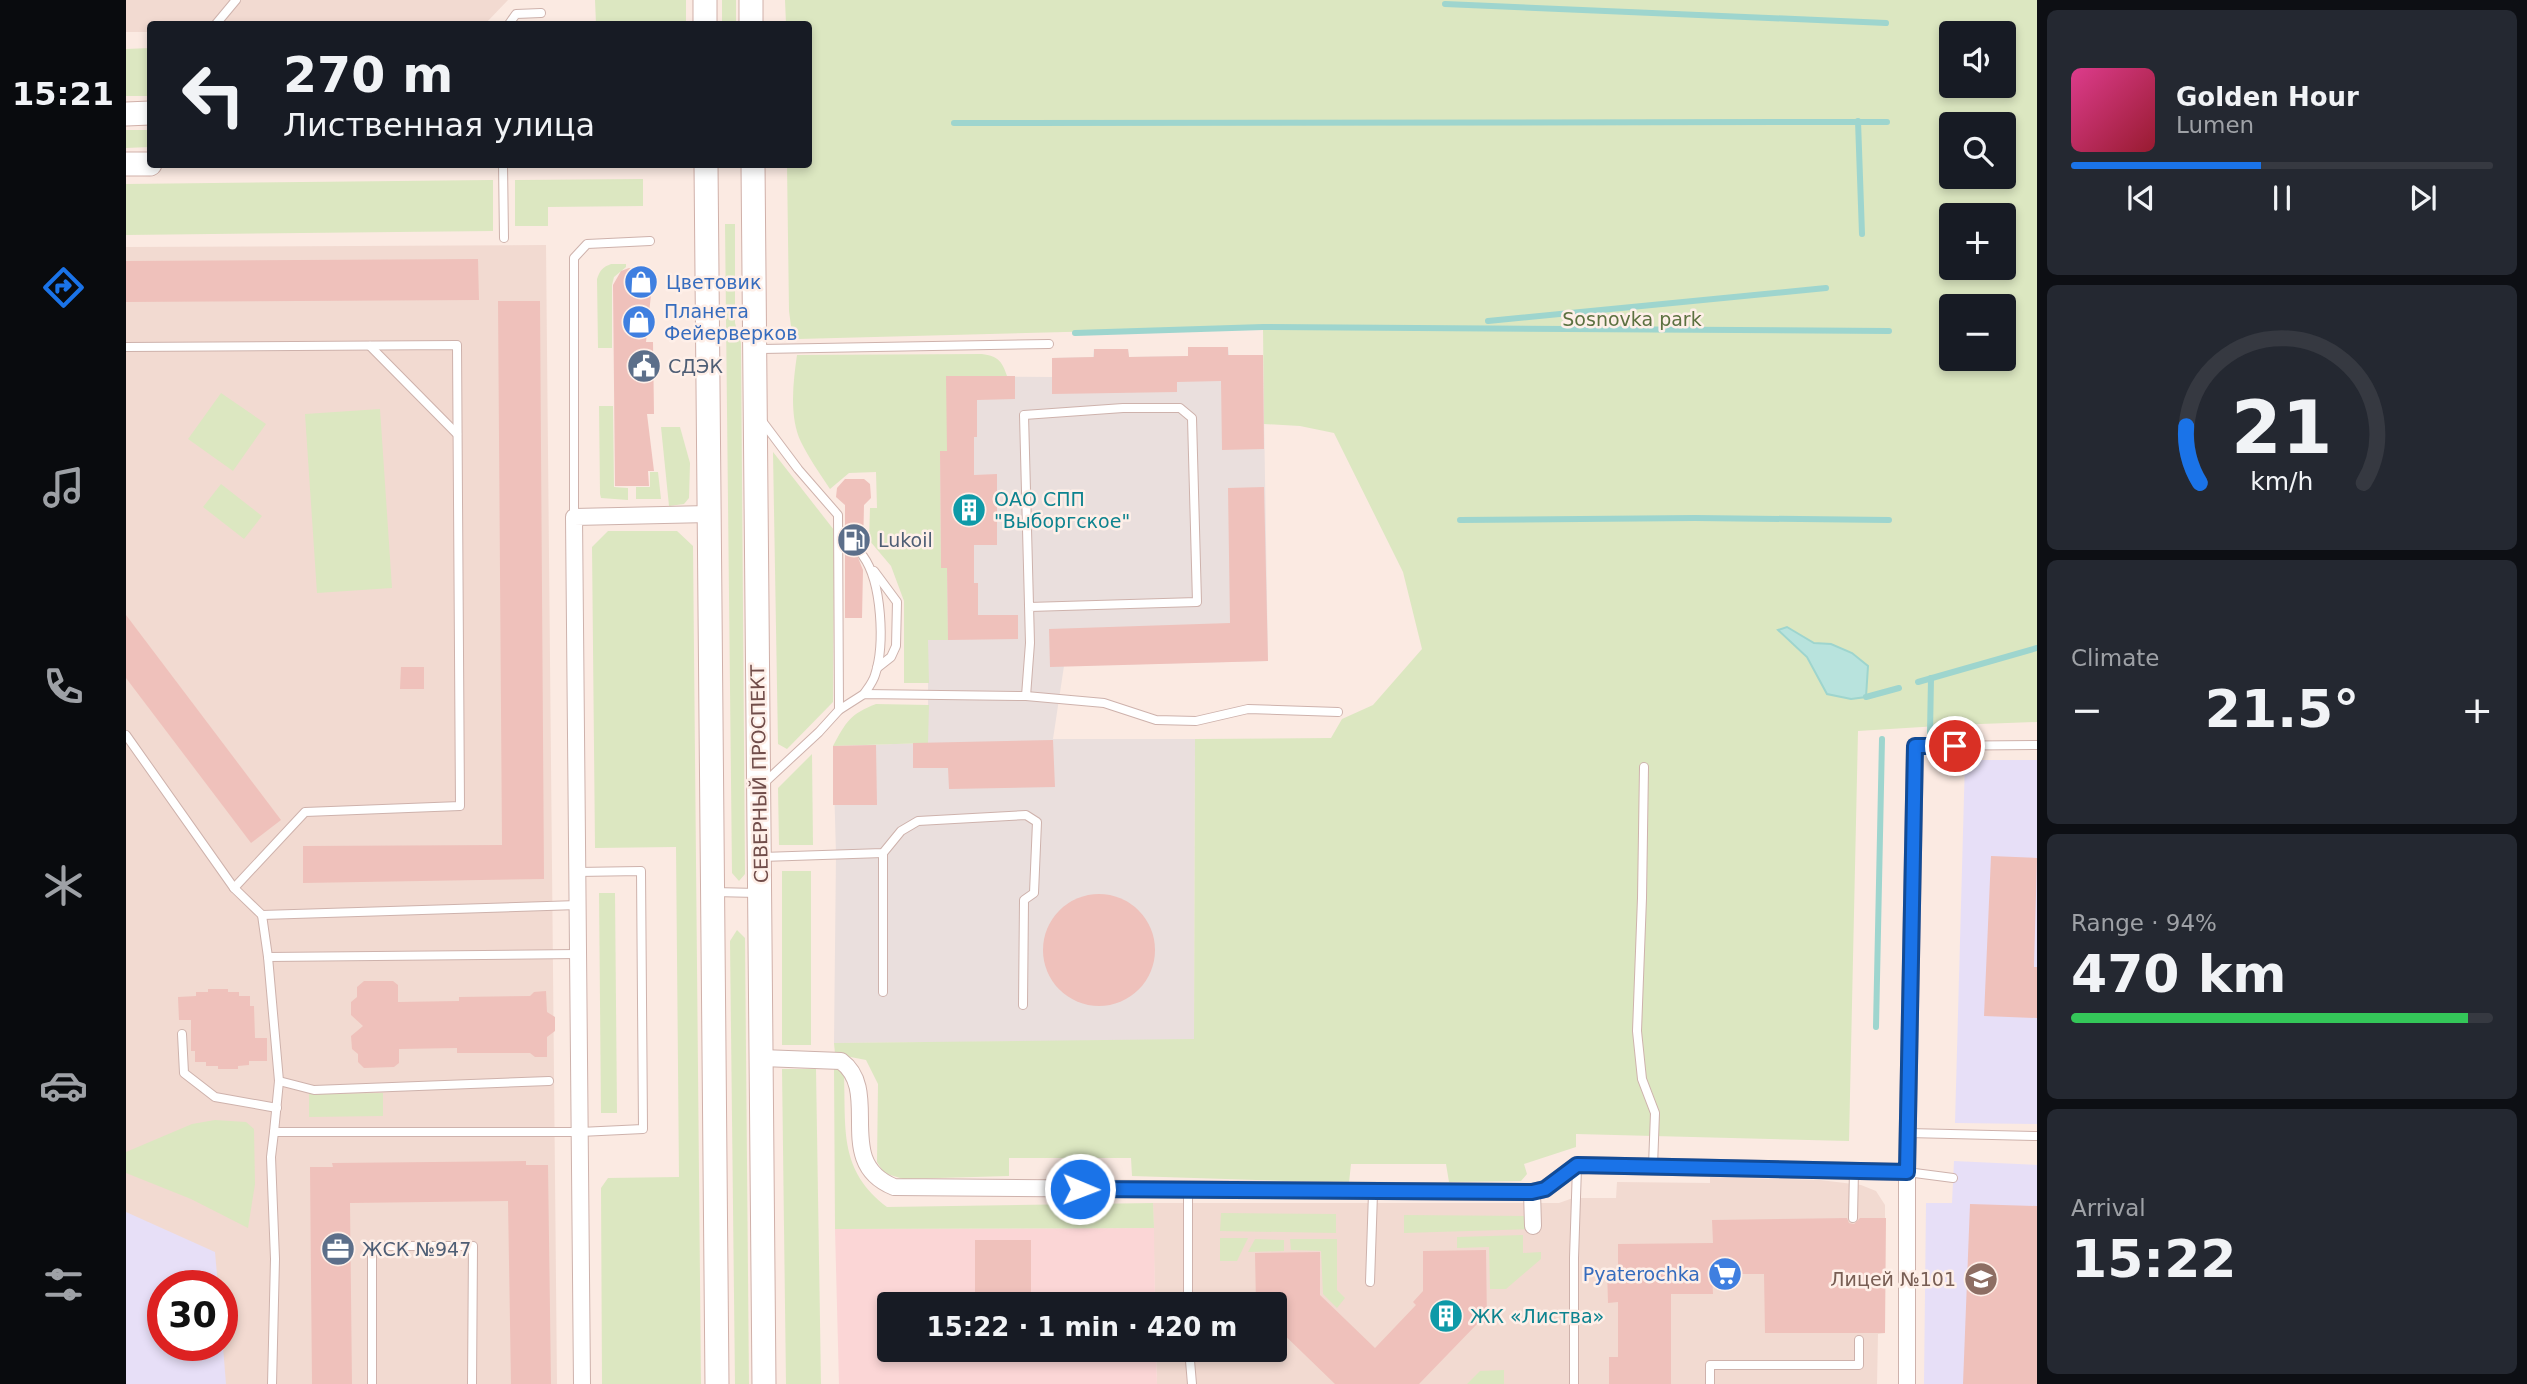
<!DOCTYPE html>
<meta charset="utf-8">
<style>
body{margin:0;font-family:"DejaVu Sans",sans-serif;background:#242831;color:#f1f3f6;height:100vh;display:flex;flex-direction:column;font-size:26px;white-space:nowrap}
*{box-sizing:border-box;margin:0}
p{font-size:23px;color:#9ea1a6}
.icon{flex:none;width:38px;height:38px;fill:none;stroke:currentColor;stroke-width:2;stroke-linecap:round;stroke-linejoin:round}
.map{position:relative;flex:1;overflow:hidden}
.panel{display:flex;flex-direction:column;gap:10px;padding:10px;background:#0d0f14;width:490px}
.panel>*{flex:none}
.hud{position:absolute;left:21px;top:21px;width:665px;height:147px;border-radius:7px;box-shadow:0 4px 10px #0003;background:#171b24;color:#f1f3f6;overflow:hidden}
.buttons{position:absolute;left:1813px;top:21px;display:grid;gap:14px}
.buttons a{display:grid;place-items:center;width:77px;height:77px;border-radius:7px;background:#171b24;box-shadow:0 4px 10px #0003;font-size:35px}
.speed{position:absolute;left:21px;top:1270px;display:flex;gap:14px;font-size:35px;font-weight:700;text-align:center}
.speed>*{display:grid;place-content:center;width:91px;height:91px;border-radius:50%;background:#171b24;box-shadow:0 4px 10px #0003;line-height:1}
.speed .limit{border:10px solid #d22;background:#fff;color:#111}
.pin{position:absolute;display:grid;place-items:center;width:60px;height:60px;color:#fff;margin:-30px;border:4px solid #fff;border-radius:50%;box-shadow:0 2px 7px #0007}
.me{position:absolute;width:77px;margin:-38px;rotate:91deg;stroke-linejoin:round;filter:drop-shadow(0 0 5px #0008)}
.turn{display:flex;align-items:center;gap:24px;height:147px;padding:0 21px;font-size:32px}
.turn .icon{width:91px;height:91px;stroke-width:2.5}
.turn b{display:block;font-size:49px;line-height:60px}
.big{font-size:52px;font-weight:800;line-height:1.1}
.panel .card{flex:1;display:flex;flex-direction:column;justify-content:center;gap:10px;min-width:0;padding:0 24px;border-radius:10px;background:#242831}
.panel .dial{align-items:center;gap:0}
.dial svg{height:182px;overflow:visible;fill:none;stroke:#363941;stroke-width:7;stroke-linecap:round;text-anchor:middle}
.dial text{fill:#f1f3f6;stroke:none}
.song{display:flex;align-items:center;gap:21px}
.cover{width:84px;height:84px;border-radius:10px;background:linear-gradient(135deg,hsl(330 70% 55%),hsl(350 70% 35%))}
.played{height:7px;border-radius:4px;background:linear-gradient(90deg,#1a73e8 45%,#363941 45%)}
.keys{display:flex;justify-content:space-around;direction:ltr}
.heat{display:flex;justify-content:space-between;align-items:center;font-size:38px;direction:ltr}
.charge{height:10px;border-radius:5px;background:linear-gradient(90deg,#34c759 94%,#363941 0)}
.trip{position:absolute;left:751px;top:1292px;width:410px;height:70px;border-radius:7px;background:#171b24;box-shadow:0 4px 10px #0003;font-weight:800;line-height:70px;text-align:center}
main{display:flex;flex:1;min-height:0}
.dock{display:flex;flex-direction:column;width:126px;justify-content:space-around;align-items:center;background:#090b0e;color:#9ea1a6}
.dock .icon{width:49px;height:49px}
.dock .selected{color:#1a73e8}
.dock b{font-size:32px;color:#f1f3f6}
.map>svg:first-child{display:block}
</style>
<main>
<nav class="dock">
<b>15:21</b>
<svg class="icon selected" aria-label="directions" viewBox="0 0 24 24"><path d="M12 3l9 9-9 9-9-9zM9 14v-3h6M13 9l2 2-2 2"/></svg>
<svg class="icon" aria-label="music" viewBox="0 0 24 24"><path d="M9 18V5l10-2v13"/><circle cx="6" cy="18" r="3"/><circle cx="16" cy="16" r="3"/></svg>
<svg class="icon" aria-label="phone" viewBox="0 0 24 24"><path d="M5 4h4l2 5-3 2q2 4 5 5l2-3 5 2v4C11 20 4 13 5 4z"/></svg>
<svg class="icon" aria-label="climate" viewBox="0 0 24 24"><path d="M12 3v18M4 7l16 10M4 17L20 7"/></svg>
<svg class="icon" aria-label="car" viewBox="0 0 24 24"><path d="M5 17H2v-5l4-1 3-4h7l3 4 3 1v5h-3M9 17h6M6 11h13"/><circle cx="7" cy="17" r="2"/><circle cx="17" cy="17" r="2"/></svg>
<svg class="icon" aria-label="filters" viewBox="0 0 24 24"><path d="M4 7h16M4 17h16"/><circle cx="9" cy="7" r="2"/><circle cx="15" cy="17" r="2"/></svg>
</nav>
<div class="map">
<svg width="1911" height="1384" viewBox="0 0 1911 1384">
<rect width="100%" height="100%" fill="#fbeae2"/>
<g fill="#f2dad1" fill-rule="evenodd">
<polygon points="0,0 382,0 359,24 24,24 24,32 0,32"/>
<path d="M420,245L431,1384H0V247ZM37,1286H96V1346H37Z"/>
<polygon points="1584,1177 1694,1180 1735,1185 1750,1191 1759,1205 1759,1333 1752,1334 1751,1384 1031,1384 1030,1349 1148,1349 1148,1304 1029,1304 1027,1203 1433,1203 1447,1198 1490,1198 1491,1182 1584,1183"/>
</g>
<polygon fill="#fbd6d6" points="1028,1228 1029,1304 763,1304 763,1349 1030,1349 1031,1384 713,1384 709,1229"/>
<polygon fill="#eadfdd" points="1062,347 1102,347 1103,355 1137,355 1142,661 938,666 927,739 1069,739 1068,1040 708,1043 710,854 707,746 802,743 802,640 821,584 815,568 814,451 820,376 926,377 926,358 967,357 968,349 1002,349 1003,357 1062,356"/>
<g fill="#e7dff7">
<polygon points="1839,760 1911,760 1911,1124 1829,1123"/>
<polygon points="1828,1161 1911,1165 1911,1384 1798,1384 1800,1203 1826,1203"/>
<polygon points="0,1212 89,1252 92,1286 37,1286 37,1346 96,1346 96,1334 100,1384 0,1384"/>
</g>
<g fill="#dce7c1" fill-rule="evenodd">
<polygon points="469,0 560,0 560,24 470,24"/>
<rect x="596" y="0" width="14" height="24"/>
<path d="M659,0H1911V722L1828,725L1732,731L1723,1141L1450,1134V1147L1398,1164L1401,1174L1395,1181L1323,1182L1320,1164H1225L1223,1183L1006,1176L1005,1158H883V1176L777,1179L758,1173L751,1162L752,1084L740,1060L709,1054L708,1043L1068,1039L1069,739L1205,738L1216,719L1247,705L1296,649L1277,572L1208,433L1174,426L1138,424L1137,327L672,339L665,326L663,311L661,165L682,164V24H660ZM1825,33H1878V86H1825ZM1825,124H1878V177H1825ZM1825,215H1878V268H1825ZM1825,306H1878V359H1825Z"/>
<polygon points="24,48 24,96 0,96 0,49"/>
<polygon points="0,130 24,130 24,147 0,148"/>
<polygon points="517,179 517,206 422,207 422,226 389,226 389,180"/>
<polygon points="367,180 367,231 0,235 0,184"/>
<polygon points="599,224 609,224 609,323 615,343 619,874 613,881 606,873"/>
<path d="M485,264H500V267L488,277L486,285V348H472L471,279C474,270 477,267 485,264Z"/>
<path d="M856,354C872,356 876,361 881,376H821L827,434H821V451L814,452L815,568H821L822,640H802L803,683H778V601L765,566L743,540L744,508H751L750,472L723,473L704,489C694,474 683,458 675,442C663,417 667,382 671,355Z"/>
<polygon points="95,393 140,424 107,471 62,439"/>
<polygon points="473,406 487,406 488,487 502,488 502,500 475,498 474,494"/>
<polygon points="254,409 266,588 191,593 179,414"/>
<polygon points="535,427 554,427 564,463 563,498 558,504 543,506"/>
<polygon points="647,452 708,530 707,702 661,749 652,744"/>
<polygon points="524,472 532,472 535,499 510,499 510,487 524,487"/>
<polygon points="95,484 136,516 118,539 77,507"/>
<polygon points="482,531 551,531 567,546 575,1384 476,1384 475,1188 482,1178 553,1177 550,847 469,848 466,547"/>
<path d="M750,704L803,705L802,743L707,746C720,722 724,714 750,704Z"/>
<polygon points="686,754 687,845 653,845 652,788"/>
<rect x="656" y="871" width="29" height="174"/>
<polygon points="473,893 489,893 491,1113 475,1113"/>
<polygon points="611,930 619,938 623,1384 609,1384 604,941"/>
<path d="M708,1068L713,1070L718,1076C720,1131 713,1170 761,1207L1027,1203L1028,1228L709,1229Z"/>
<polygon points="656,1069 690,1069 695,1384 660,1384"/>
<polygon points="257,1093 257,1116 183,1117 183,1094"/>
<polygon points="89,1120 120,1122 128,1129 129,1184 122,1228 65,1199 0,1173 0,1152 66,1124"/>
<polygon points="1095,1213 1210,1214 1210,1233 1094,1231"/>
<polygon points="1278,1215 1403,1216 1404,1229 1278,1233"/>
<polygon points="1397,1235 1397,1253 1415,1252 1415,1259 1380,1289 1364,1289 1363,1247 1331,1248 1331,1237"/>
<polygon points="1094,1238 1122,1238 1111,1261 1094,1261"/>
<polygon points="1129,1239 1158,1240 1158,1251 1122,1252"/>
<polygon points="1164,1239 1211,1239 1211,1290 1219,1298 1211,1308 1197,1294 1195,1251 1165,1250"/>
<polygon points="1378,1370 1378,1384 1341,1384 1354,1371"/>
</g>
<polygon fill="#b8e3dd" stroke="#9ed5ce" stroke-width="2" points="1661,627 1688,643 1705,644 1726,653 1742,666 1740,697 1725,699 1701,694 1681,657 1652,630"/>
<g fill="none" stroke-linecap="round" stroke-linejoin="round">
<g stroke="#9ed5ce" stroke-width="6">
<polyline points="1319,4 1760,23"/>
<polyline points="1732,121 1736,234"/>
<polyline points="828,123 1761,122"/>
<polyline points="1362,321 1700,288"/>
<polyline points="949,333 1137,327 1763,331"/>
<polyline points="1334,520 1569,518 1763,520"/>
<polyline points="1792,682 1911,648"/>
<polyline points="1740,697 1773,688"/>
<polyline points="1804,733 1805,678"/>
<polyline points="1750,1027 1756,739"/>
</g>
</g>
<g fill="#efc1bb">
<polygon points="352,259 353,300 0,302 0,261"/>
<polygon points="503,268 518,271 526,285 520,342 527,342 528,414 521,414 528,471 522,471 523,486 489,486 487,285 495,271"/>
<polygon points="372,301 414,301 418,879 177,883 177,846 376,845"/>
<polygon points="1062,347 1102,347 1102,355 1137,355 1138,449 1096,450 1095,381 1051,382 1051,392 926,394 926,358 968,357 968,349 1002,349 1003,357 1062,356"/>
<polygon points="820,376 889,376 889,399 851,400 851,437 848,437 848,475 871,474 871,545 848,545 848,583 852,583 852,615 892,615 892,639 822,640 821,568 815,568 814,451 821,451"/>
<polygon points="719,479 738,479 744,484 745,498 738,505 737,550 733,551 731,555 737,570 736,618 719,618 719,505 710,497 711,488"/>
<polygon points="1138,487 1142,661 924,667 923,629 1104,623 1102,488"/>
<polygon points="0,615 155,820 125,843 0,678"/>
<polygon points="275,667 298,667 298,689 274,689"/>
<polygon points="927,740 929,787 823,789 822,768 787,768 787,743"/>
<polygon points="750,745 751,805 707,805 707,746"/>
<polygon points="1865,856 1911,858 1908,967 1911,967 1911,1018 1858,1016"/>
<circle cx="973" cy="950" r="56"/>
<polygon points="238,981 267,981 272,985 272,1002 333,1001 333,997 404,996 408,992 420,991 421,1012 429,1017 429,1031 421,1037 421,1057 409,1057 404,1053 331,1053 331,1048 273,1049 273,1063 268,1067 238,1068 232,1062 232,1054 226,1049 225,1036 237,1026 225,1015 225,1002 231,997 231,987"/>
<polygon points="82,989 102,989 102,992 113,992 113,996 124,996 124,1006 128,1006 129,1038 141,1038 141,1061 123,1061 123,1065 112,1066 112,1069 92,1069 92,1066 80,1066 80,1062 69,1062 69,1051 65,1051 65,1020 53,1020 52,997 70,996 70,992 82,992"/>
<polygon points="400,1161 400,1165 422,1165 425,1384 385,1384 382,1201 224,1203 226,1384 186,1384 184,1167 207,1167 206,1163"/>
<polygon points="1844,1204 1911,1206 1911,1384 1837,1384"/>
<polygon points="1721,1218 1723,1223 1728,1224 1734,1218 1760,1218 1759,1333 1639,1333 1638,1274 1586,1274 1587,1294 1545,1294 1545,1384 1483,1384 1483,1357 1492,1357 1492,1302 1482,1303 1481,1269 1492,1268 1492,1244 1587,1243 1586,1220"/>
<rect x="849" y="1240" width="56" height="64"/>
<polygon points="1360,1250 1361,1323 1352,1323 1293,1384 1209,1384 1148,1325 1148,1304 1130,1304 1129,1253 1194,1252 1194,1295 1249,1348 1290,1305 1287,1302 1297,1291 1297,1251"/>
</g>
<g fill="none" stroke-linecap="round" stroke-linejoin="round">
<g stroke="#ceb2ac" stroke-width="10">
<g id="lane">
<polyline points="90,24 110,0"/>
<polyline points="383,24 390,14 415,13"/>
<polyline points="377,164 378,238"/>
<polyline points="244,346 331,434"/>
<polyline points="0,347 331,345 334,806 179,812 108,888"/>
<polyline points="632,349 923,344"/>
<polyline points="636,421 672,469 712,515 713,710 693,732 638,783"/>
<polyline points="448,517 448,258 461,244 524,241"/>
<path d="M737,556C756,582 759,645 749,675C747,682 742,688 738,694"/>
<polyline points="748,571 771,602 770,646 765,657 751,668"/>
<polyline points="900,696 978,703 1030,720 1070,721 1122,709 1212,712"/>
<polyline points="713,710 738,694 900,696 904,643 898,415 997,408 1054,408 1066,418 1071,602 903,607"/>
<polyline points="0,735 108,888 136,915 142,957 153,1081 148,1132 454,1132 517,1129 515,871 451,872"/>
<polyline points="1789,746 1911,745"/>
<polyline points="1518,767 1516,898 1511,1031 1516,1079 1529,1113 1527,1166"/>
<polyline points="635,857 757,853 775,831 792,821 900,815 911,822 908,893 898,900 897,1005"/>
<polyline points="588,892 631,893"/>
<polyline points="136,915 452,905"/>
<polyline points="142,957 452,954"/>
<polyline points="757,992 757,853"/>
<polyline points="56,1034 58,1073 89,1097 151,1108"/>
<polyline points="153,1081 188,1090 423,1081"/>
<polyline points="1782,1133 1911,1136"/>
<polyline points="1781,1172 1827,1178"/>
<polyline points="1062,1191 1062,1304"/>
<polyline points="1727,1218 1728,1170"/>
<polyline points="1244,1282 1247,1193"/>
<polyline points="1063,1349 1066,1384"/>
<polyline points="146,1384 149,1259 145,1157 148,1132"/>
<polyline points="246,1384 246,1246 347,1246 346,1384"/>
<polyline points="1448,1384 1448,1258 1451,1167"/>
<polyline points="1584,1384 1584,1365 1733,1365 1733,1340"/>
</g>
</g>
<g stroke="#ceb2ac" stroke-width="18">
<g id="street">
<path d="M635,1058L715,1061C757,1092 706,1162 768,1187L1406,1192"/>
<polyline points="1407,1226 1406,1192 1419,1189 1451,1165 1781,1172"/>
<polyline points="456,1384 448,517 583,514"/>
<polyline points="1781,1384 1781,1172 1789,746"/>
</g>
</g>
<g stroke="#d0b0a9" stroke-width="25">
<g id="secondary">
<polyline points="579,0 579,24"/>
<polyline points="625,0 625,24"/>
<polyline points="0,114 24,113"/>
<polyline points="0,164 24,164"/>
<polyline points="580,164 591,1384"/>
<polyline points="627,164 638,1384"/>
</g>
</g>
<use href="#lane" stroke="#fff" stroke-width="8"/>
<use href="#street" stroke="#fff" stroke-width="16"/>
<use href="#secondary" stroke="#fff" stroke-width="23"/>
</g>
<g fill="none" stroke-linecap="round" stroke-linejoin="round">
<g stroke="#114b97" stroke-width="18">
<polyline id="route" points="954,1189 1406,1192 1419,1189 1451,1165 1781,1172 1789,746 1829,746"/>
</g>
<use href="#route" stroke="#1a73e8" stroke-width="12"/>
</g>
<defs>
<g id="shop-disc" transform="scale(1.75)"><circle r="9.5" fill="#3f7fe0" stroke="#feefe8"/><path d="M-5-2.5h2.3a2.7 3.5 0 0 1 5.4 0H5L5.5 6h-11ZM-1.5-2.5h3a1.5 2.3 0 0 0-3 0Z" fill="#fff"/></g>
<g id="civic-disc" transform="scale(1.75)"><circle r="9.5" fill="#5c6f8a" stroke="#feefe8"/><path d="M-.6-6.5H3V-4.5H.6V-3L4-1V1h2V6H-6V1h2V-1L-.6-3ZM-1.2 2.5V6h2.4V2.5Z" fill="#fff"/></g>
<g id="building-disc" transform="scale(1.75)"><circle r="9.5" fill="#0f9aa8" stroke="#feefe8"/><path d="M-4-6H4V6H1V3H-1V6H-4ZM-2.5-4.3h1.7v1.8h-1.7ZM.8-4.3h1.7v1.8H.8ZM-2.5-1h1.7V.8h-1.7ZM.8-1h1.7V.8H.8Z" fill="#fff"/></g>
<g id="fuel-disc" transform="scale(1.75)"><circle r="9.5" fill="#5c6f8a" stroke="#feefe8"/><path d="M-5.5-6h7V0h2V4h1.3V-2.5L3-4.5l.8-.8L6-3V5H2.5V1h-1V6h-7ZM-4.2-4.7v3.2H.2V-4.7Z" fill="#fff"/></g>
<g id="office-disc" transform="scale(1.75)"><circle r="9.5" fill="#5c6f8a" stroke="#feefe8"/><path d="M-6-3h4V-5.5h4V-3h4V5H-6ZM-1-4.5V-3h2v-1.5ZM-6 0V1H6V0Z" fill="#fff"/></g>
<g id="supermarket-disc" transform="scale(1.75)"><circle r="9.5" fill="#3f7fe0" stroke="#feefe8"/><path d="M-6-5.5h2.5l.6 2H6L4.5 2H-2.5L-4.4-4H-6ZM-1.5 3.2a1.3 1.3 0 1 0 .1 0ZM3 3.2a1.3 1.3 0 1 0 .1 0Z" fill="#fff"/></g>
<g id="school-disc" transform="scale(1.75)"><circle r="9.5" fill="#8d6e63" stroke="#feefe8"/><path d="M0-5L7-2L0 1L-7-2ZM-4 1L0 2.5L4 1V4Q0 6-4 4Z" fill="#fff"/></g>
</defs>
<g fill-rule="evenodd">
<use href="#shop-disc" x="515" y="282"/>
<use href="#shop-disc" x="513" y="322"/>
<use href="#civic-disc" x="518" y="366"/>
<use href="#building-disc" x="843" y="510"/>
<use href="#fuel-disc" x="728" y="540"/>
<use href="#office-disc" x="212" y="1249"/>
<use href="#supermarket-disc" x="1599" y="1274"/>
<use href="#school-disc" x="1855" y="1279"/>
<use href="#building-disc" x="1320" y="1316"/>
</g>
<g text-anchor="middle" stroke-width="5" stroke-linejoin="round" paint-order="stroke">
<g font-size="19" fill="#366cbe" stroke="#feefe8" text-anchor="start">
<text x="540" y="289">Цветовик</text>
<text x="538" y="318">Планета<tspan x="538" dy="22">Фейерверков</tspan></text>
<text x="1574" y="1281" text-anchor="end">Pyaterochka</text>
</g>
<g font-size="19" fill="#5c7140" stroke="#feefe8">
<text x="1506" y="326">Sosnovka park</text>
</g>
<g font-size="19" fill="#4e5e75" stroke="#feefe8" text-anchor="start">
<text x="542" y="373">СДЭК</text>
<text x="752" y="547">Lukoil</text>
<text x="236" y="1256">ЖСК №947</text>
</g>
<g font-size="19" fill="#0d838f" stroke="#feefe8" text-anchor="start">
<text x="868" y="506">ОАО СПП<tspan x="868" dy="22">"Выборгское"</tspan></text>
<text x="1344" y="1323">ЖК «Листва»</text>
</g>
<g font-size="19" fill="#714d4a" stroke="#feefe8">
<text transform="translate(633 774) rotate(-91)" y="7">СЕВЕРНЫЙ ПРОСПЕКТ</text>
</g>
<g font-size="19" fill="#785e54" stroke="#feefe8" text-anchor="end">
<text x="1830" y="1286">Лицей №101</text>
</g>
</g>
</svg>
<div class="buttons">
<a><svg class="icon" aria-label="sound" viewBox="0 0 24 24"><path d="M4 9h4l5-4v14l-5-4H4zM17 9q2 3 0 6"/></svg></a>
<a><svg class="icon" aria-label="search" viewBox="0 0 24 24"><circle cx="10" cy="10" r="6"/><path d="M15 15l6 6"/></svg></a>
<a>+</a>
<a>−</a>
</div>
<div class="speed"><div class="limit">30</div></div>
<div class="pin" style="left:1829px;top:746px;background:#d93025"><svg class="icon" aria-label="arrive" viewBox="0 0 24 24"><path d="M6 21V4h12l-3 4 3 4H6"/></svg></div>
<svg class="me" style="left:954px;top:1189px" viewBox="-20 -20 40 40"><circle r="17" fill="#1a73e8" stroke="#fff" stroke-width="3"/><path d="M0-11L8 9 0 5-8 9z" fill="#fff"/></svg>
<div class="trip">15:22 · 1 min · 420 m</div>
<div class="hud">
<div class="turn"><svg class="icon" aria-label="left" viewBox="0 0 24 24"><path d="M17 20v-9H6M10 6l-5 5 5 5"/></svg><div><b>270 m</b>Лиственная улица</div></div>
</div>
</div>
<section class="panel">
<div class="card">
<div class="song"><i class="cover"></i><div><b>Golden Hour</b><p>Lumen</p></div></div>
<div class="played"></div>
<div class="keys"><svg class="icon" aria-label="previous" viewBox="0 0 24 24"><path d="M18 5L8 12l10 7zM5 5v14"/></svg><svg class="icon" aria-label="pause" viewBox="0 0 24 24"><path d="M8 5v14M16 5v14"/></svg><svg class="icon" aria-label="next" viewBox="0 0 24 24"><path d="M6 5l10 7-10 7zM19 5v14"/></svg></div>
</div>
<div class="card dial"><svg viewBox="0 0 100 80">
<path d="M14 69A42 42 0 1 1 86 69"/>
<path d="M14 69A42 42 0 0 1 8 44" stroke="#1a73e8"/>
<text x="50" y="56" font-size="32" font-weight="700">21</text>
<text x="50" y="72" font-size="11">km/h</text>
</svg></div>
<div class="card"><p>Climate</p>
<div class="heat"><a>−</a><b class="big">21.5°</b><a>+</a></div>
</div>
<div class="card"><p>Range · 94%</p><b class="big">470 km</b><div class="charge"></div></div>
<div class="card"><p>Arrival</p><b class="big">15:22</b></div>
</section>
</main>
